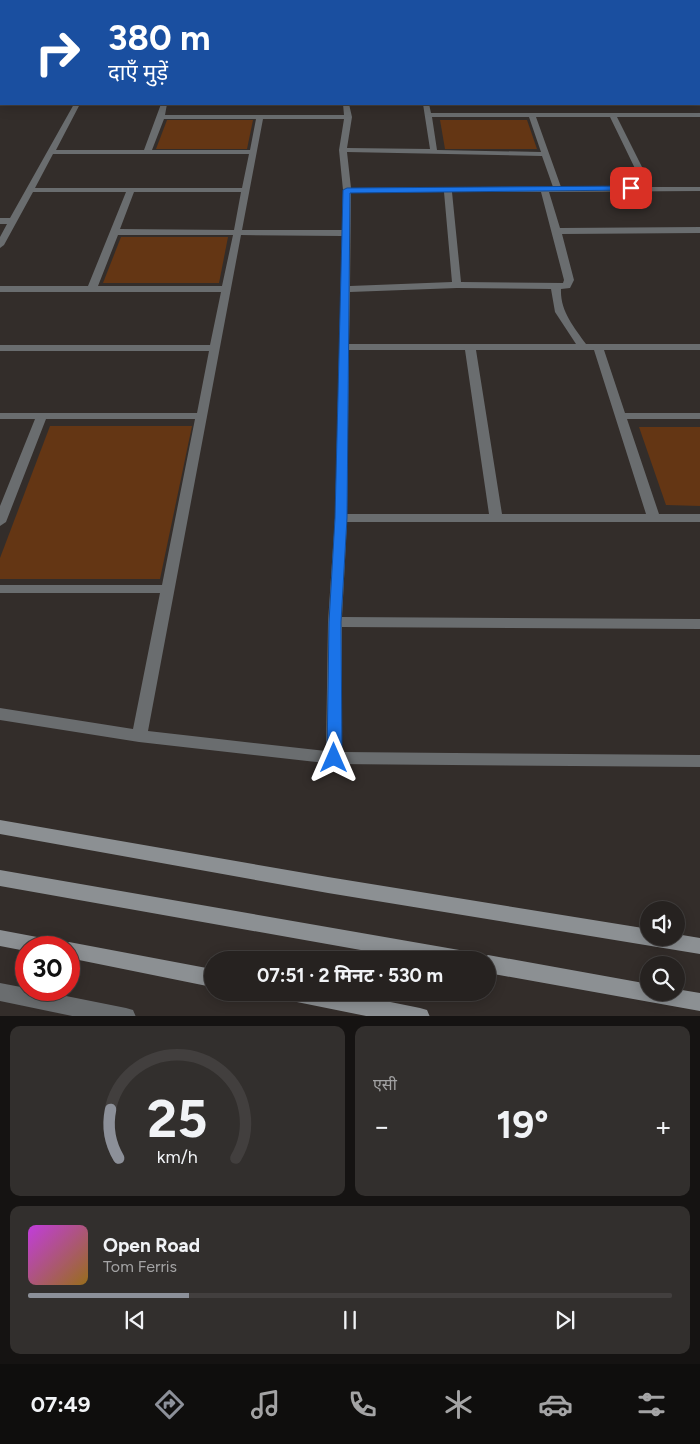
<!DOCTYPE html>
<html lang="hi">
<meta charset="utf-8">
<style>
body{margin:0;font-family:Figtree,"Noto Sans Devanagari",sans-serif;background:#322f2d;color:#f1f3f6;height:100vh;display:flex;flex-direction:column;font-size:19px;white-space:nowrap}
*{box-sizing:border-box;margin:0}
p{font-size:16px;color:#a4a4a5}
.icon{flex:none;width:28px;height:28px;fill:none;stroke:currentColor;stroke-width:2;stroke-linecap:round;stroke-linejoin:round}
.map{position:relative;height:1016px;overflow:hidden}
.sheet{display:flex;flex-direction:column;gap:10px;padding:10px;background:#151312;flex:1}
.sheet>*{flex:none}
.guide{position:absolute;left:0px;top:0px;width:700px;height:105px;box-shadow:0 2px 12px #0003,0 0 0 1px #423f3e;background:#1a4fa0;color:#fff;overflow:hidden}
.buttons{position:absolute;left:640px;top:901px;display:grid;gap:10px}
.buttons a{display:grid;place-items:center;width:45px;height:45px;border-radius:50%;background:#262220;box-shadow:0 2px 12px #0003,0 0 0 1px #423f3e;font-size:25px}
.speed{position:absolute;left:15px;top:936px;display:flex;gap:10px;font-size:25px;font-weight:700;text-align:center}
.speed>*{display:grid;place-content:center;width:65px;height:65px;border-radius:50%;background:#262220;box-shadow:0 2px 12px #0003,0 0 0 1px #423f3e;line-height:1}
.speed .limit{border:8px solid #d22;background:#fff;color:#111}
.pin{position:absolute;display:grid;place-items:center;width:42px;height:42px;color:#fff;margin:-21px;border-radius:10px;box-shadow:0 2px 8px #0006}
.me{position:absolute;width:55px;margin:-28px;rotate:0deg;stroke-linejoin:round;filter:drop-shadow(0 0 4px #0008)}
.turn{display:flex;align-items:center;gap:18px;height:105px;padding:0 25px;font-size:22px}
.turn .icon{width:65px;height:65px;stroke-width:2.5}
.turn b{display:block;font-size:35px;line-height:42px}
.big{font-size:38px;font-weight:700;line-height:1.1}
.sheet .card{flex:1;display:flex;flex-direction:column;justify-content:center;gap:8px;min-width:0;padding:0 18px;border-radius:10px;background:#322f2d}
.sheet .dial{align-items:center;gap:0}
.dial svg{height:130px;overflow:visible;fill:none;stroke:#423f3e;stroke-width:7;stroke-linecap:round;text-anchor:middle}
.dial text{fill:#f1f3f6;stroke:none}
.song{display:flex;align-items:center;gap:15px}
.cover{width:60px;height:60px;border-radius:8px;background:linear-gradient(135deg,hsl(290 70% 55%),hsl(40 70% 35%))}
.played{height:5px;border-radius:2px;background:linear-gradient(90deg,#8c9099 25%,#423f3e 25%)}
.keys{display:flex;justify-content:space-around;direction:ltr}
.heat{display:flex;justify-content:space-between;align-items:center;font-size:28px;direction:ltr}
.sheet .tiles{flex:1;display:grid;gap:10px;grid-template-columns:1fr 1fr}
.card:last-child{grid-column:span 2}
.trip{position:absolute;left:204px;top:951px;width:292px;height:50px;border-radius:25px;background:#262220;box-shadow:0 2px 12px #0003,0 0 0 1px #423f3e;font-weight:700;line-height:50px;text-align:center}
.menu{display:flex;height:80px;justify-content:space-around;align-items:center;background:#0f0e0d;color:#a4a4a5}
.menu .icon{width:35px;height:35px}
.menu .current{color:#8c9099}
.menu b{font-size:22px;color:#f1f3f6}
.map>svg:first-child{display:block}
</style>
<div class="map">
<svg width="700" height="1017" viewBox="0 0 700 1017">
<rect width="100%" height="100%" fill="#332d2a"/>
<g fill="#643614">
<polygon points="167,120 253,120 247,149 156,149"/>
<polygon points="440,120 527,120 537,149 445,149"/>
<polygon points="121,237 228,237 219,283 103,283"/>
<polygon points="50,426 192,426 160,579 0,579 0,558"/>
<polygon points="639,427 700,427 700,506 666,505"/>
</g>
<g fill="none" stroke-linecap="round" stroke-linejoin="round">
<g fill="#6a6d6f" fill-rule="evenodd">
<rect x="66" y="0" width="6" height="1"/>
<rect x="280" y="0" width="6" height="1"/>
<rect x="388" y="0" width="6" height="1"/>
<rect x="438" y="0" width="6" height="1"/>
<polygon points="658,0 664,0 665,1 659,1"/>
<rect x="699" y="34" width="1" height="4"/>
<rect x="699" y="72" width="1" height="4"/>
<path d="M74,104H80L56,150H144L161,104H167L165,115H344L343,104H349L352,117L347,148L430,149L423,104H429L431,113H700V117H617L652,187H700V191L549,192L560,228L700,227V233L562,234L574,280L570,288L561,289C560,311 574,327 586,344H700V350H604L625,413H700V419H627L659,514H700V522H347L342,617L700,619V629L342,627V752L700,755V767L334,764L139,742L0,720V708L133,729L160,593H0V585H162L195,419H46L6,522L0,526V506L35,419H0V413H197L209,351H0V345H210L221,292H0V286H88L126,192H33L4,245L0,248V237L7,224H0V218H10ZM432,117H529L541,152L437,150ZM536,117H610L644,187H561ZM164,119H256L250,150H152ZM263,119H344L339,150L343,190L342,230H242ZM347,152L542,156L553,187L351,188ZM53,154H249L242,188H35ZM134,192H241L234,230L120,229ZM351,192H444L452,282L350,286ZM452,192H541L564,280L563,283L461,282ZM118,235H233L222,286H98ZM241,235L342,236L335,518L328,622L326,751L148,731ZM457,288L551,289L555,312L576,344H349L350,292ZM349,350H465L489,514H347ZM476,350H594L646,514H502Z"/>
<polygon points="0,983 26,988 26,990 36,990 126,1008 133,1010 136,1017 77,1017 0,1001"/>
</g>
<g fill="#8c9093" fill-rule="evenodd">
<rect x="0" y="73" width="1" height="4"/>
<polygon points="0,820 328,877 649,929 649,938 676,938 676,934 700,938 700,954 328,893 0,834"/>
<polygon points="0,870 465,951 472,954 474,960 417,960 0,886"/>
<polygon points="0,930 53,940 60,942 61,946 69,942 212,969 212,987 69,958 69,948 26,948 26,951 0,946"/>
<polygon points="488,955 649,984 649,992 676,992 676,989 700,993 700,1011 488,973 488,960 480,960"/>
<polygon points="283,992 341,992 420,1008 427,1010 430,1017 371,1017 292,1001 285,998"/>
</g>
</g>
<polygon fill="#1a73e8" stroke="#114b97" points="631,186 633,187 633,190 350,193 347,518 341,622 342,758 340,762 329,762 327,758 329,622 335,518 343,190 347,188"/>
</svg>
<div class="buttons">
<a><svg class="icon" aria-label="sound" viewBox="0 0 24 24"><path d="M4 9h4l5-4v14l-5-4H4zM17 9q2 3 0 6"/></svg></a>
<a><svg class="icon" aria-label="search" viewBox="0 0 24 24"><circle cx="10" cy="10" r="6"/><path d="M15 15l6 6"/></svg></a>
</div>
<div class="speed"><div class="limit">30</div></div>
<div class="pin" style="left:631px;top:188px;background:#d93025"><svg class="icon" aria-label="arrive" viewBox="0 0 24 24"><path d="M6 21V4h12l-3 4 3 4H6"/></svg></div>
<svg class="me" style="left:334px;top:758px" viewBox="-20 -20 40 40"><path d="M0-17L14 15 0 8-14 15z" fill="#1a73e8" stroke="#fff" stroke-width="4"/></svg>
<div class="trip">07:51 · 2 मिनट · 530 m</div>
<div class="guide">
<div class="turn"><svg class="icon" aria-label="right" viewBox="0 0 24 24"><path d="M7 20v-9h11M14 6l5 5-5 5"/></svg><div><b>380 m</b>दाएँ मुड़ें</div></div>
</div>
</div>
<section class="sheet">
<div class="tiles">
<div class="card dial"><svg viewBox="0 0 100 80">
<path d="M14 69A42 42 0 1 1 86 69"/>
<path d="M14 69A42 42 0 0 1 9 39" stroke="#8c9099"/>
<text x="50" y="56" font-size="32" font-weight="700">25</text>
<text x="50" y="72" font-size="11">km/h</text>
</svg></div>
<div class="card"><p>एसी</p>
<div class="heat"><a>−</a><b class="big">19°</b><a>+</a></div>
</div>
<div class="card">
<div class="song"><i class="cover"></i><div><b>Open Road</b><p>Tom Ferris</p></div></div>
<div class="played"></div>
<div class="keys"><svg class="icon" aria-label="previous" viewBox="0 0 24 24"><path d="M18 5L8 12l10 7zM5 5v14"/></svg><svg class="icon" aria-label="pause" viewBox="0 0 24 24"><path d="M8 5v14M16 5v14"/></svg><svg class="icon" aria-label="next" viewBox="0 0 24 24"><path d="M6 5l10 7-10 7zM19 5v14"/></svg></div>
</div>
</div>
</section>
<nav class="menu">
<b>07:49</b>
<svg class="icon current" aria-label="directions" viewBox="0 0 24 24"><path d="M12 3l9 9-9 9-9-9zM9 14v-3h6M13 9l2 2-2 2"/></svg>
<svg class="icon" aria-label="music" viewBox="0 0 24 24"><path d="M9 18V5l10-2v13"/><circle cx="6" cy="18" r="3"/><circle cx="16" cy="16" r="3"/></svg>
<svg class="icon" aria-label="phone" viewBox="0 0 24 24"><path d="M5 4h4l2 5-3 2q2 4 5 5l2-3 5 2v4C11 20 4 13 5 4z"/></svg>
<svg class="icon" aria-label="climate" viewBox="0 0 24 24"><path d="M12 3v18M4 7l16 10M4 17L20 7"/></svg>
<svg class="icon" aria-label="car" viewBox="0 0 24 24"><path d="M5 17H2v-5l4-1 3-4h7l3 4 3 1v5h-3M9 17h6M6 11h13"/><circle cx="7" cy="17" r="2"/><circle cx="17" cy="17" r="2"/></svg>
<svg class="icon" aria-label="filters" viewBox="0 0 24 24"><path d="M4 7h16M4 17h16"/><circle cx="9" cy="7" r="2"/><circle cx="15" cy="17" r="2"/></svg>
</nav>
